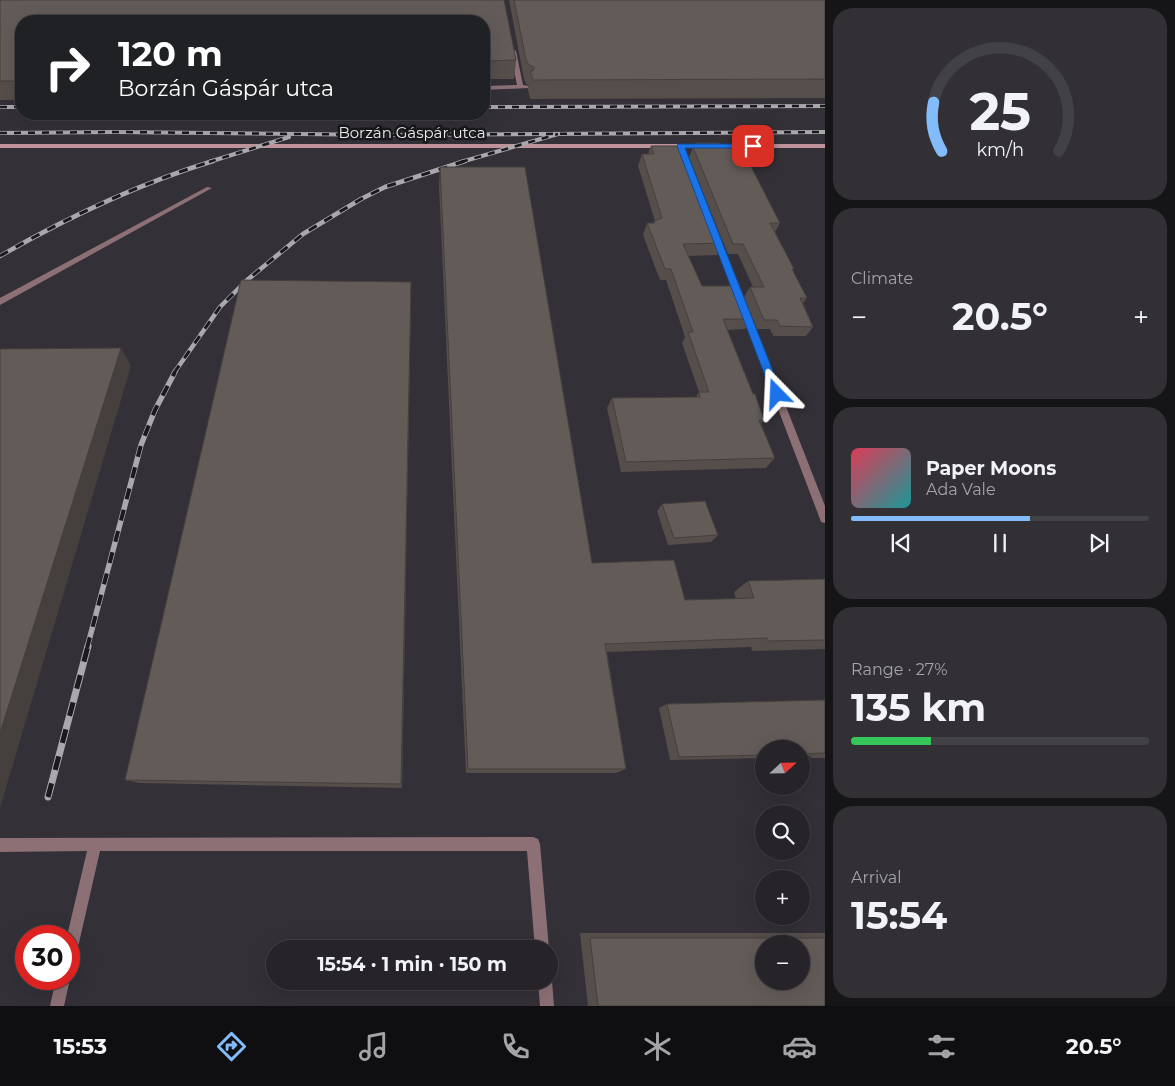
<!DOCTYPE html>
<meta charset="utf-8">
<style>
body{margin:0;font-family:Montserrat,sans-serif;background:#323035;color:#f1f3f6;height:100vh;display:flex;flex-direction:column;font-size:19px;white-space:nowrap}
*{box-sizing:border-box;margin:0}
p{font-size:16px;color:#a4a4a8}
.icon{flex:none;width:28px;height:28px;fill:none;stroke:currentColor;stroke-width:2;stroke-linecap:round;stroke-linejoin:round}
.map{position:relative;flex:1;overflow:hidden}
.drawer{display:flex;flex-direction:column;gap:8px;padding:8px;background:#151417;width:350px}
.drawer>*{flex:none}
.guide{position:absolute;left:15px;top:15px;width:475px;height:105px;border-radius:20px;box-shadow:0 5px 20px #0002,0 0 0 1px #424146;background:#202124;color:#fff;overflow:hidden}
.needle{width:32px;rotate:68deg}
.controls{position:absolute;left:755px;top:740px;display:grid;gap:10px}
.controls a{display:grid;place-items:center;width:55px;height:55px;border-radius:50%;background:#262429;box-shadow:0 5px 20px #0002,0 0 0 1px #424146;font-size:25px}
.speed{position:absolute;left:15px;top:925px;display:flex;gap:10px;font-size:25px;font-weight:700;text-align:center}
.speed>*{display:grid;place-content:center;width:65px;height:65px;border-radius:50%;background:#262429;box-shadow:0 5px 20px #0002,0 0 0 1px #424146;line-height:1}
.speed .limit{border:8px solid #d22;background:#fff;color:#111}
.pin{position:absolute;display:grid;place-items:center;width:42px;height:42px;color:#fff;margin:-21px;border-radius:10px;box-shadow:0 2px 8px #0006}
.me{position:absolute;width:55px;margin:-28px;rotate:339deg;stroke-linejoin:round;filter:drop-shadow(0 0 4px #0008)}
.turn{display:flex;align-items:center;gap:18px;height:105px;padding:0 20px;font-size:22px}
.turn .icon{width:65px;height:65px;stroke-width:2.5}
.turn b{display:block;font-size:35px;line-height:42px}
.big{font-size:38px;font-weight:700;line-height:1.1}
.drawer .widget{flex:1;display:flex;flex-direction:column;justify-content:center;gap:8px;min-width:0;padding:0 18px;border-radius:20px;background:#323035}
.drawer .dial{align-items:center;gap:0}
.dial svg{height:130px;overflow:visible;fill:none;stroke:#424146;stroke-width:7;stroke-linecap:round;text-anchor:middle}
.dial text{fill:#f1f3f6;stroke:none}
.song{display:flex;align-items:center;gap:15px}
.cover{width:60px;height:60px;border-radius:8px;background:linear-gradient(135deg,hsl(350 70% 55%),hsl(180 70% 35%))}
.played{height:5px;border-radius:2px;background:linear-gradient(90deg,#83bcfb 60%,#424146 60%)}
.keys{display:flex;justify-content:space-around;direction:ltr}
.heat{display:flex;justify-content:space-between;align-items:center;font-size:28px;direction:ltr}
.charge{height:8px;border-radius:4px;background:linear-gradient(90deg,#34c759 27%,#424146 0)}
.trip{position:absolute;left:266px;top:940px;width:292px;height:50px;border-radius:25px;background:#262429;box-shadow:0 5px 20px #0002,0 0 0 1px #424146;font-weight:700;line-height:50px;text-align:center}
.menu{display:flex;height:80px;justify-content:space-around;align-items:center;background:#0f0e10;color:#a4a4a8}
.menu .icon{width:35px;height:35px}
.menu .current{color:#83bcfb}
.menu b{font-size:22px;color:#f1f3f6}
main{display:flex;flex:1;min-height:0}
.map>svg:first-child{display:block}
</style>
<main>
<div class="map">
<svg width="825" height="1006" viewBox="0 0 825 1006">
<rect width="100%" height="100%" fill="#333037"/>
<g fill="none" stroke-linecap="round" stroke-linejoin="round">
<g fill="#8c7075" fill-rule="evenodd">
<polygon points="513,49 516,51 523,85 529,86 529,88 484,90 484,86 517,85 510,51"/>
<polygon points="207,187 212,188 0,305 0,298"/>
<polygon points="533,837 538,839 540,844 549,949 535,949 527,851 100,851 76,956 74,961 69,963 69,936 67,936 87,851 0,852 0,838"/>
<polygon points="69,975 70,979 64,1006 50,1006 56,979 69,979"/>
<polygon points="550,976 552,981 554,1006 540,1006 538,981 550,981"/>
</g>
<g fill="#8c7075" fill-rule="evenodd">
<polygon points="712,233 715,233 719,235 744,299 743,301 740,302 736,299 711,235"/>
<polygon points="745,309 749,312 825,506 825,523 821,522 820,519 741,312"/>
</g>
<rect fill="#bf939b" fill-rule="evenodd" x="0" y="144" width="825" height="4"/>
<g stroke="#aaa8ad" stroke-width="4">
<g id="rail-far3">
<polyline points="0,107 21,107"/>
<polyline points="484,107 825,106"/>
<polyline points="0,133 115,132 387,135 825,132"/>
<polyline points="209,162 289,137"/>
<polyline points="461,162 558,134"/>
</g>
</g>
<g stroke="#aaa8ad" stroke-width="4.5">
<g id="rail-far2">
<path d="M0,256C68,217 138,184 213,161"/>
<polyline points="174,373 220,307 246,281 303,234 361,199 385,187 465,161"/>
</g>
</g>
<g stroke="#aaa8ad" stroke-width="5.5">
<polyline id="rail-far1" points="87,648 141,445 155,410 175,372"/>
</g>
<g stroke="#aaa8ad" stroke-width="7">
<polyline id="rail" points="48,797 88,646"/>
</g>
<use href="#rail-far3" stroke="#1a191c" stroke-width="2.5" stroke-dasharray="7" stroke-linecap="butt"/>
<use href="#rail-far2" stroke="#1a191c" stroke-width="3" stroke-dasharray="9" stroke-linecap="butt"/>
<use href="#rail-far1" stroke="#1a191c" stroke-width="4" stroke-dasharray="11" stroke-linecap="butt"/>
<use href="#rail" stroke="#1a191c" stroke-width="5" stroke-dasharray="14" stroke-linecap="butt"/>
</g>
<g fill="#554e4b">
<polygon points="0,0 504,0 516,60 514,79 484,79 484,21 21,21 21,100 0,100"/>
<polygon points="509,0 825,0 825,98 530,99 528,90 528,85 526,84 524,79"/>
<polygon points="695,143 721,147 780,223 775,232 794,269 793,272 807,298 803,303 813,327 806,336 773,336 770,329 757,329 744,297 750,287 753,287 738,254 728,254 689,157"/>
<polygon points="651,146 723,243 717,255 688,256 702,286 752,319 745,329 727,330 764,420 761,424 775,458 766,468 621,472 607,408 612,398 696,397 699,392 682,343 685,337 666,280 660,280 643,235 647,223 653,223 655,221 638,166 642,154 648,154"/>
<polygon points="440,167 592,563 685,600 736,599 734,592 748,581 825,579 825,649 752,651 751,647 607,652 626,769 616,773 466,773 439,186"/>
<polygon points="411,300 402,788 140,783 125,780"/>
<polygon points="662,504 718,535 711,542 668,545 657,511"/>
<polygon points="825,700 825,758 811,758 810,756 801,756 801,749 764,749 764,758 670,760 659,708 667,704"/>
<polygon points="580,933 825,933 825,1006 588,1006"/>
</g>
<g fill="#45403d">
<polygon points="411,282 411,300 402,788 401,784"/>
<polygon points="121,348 131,366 0,808 0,733"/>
</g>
<g fill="#635b57" stroke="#45403d" fill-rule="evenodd">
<polygon points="0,0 504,0 516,60 484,61 484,21 21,21 21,81 0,81"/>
<polygon points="514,0 825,0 825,79 533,80 530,71 533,71 534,67 529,65 526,60"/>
<polygon points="695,143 719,143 721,147 741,147 780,223 770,223 794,269 792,269 807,298 800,298 813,327 780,326 777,320 764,320 750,287 764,287 743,244 733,244 693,147 697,147"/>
<polygon points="651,146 684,146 723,243 683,244 702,286 739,286 752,319 723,319 753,394 755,394 764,420 759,420 775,458 626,462 612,398 700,397 699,392 709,392 688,332 693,332 671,269 665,269 647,223 655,223 654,221 662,218 642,154 654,154"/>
<polygon points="440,167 525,167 592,563 674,560 685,600 754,598 748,581 825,579 825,640 768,641 767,638 605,644 626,769 468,769"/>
<polygon points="241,280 411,282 401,784 125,780"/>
<polygon points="121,348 0,733 0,349"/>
<polygon points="705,501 718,535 674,538 662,504"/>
<polygon points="825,700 825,754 825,753 801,754 801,749 764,749 764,755 679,757 667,704"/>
<path d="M590,938H825V1006H598ZM764,944H801V981H764Z"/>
</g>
<polygon fill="#1a73e8" stroke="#114b97" points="678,144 753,144 756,146 753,148 685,148 782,394 780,397 777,398 772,394 677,146"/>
<g text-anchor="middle" stroke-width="5" stroke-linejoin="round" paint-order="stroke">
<g font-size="15" fill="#f1f0f4" stroke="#1a191c">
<text x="412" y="138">Borzán Gáspár utca</text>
</g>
</g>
</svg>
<div class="controls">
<a><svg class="needle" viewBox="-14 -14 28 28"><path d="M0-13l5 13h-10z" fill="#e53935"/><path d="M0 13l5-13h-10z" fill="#a4a4a8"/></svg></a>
<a><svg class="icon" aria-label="search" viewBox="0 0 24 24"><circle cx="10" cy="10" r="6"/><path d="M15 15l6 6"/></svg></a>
<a>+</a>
<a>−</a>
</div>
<div class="speed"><div class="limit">30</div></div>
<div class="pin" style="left:753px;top:146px;background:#d93025"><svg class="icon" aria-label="arrive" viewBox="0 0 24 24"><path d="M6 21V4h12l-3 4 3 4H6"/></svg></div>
<svg class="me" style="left:777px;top:394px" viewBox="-20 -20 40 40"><path d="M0-17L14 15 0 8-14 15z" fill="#1a73e8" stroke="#fff" stroke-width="4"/></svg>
<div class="trip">15:54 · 1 min · 150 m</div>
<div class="guide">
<div class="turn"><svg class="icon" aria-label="right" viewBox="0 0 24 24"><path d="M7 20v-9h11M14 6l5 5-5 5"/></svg><div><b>120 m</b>Borzán Gáspár utca</div></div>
</div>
</div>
<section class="drawer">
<div class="widget dial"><svg viewBox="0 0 100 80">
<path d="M14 69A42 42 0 1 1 86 69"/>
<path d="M14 69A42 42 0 0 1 9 39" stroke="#83bcfb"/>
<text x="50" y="56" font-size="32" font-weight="700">25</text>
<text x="50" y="72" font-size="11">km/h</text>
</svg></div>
<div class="widget"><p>Climate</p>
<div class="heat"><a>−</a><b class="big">20.5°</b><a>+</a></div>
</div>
<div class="widget">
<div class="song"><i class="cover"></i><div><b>Paper Moons</b><p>Ada Vale</p></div></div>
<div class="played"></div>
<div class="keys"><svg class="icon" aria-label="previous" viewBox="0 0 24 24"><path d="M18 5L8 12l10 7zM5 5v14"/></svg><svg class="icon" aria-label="pause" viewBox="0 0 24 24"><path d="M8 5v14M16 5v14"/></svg><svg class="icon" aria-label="next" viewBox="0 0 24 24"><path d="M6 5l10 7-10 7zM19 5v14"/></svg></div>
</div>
<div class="widget"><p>Range · 27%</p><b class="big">135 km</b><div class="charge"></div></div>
<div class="widget"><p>Arrival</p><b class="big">15:54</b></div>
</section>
</main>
<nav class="menu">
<b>15:53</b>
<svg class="icon current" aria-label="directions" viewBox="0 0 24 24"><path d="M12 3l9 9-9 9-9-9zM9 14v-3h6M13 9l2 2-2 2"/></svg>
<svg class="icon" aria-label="music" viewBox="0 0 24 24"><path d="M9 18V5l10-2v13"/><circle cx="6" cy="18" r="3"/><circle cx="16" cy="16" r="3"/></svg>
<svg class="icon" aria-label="phone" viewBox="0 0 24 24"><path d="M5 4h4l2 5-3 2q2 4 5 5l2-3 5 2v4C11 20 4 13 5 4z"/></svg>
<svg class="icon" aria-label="climate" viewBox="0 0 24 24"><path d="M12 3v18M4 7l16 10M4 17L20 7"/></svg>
<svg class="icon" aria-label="car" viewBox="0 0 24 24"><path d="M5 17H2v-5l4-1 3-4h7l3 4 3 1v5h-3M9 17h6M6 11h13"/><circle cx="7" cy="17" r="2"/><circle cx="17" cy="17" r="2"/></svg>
<svg class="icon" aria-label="filters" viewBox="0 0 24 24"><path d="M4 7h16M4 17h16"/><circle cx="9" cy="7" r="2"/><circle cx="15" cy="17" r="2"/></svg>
<b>20.5°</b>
</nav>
